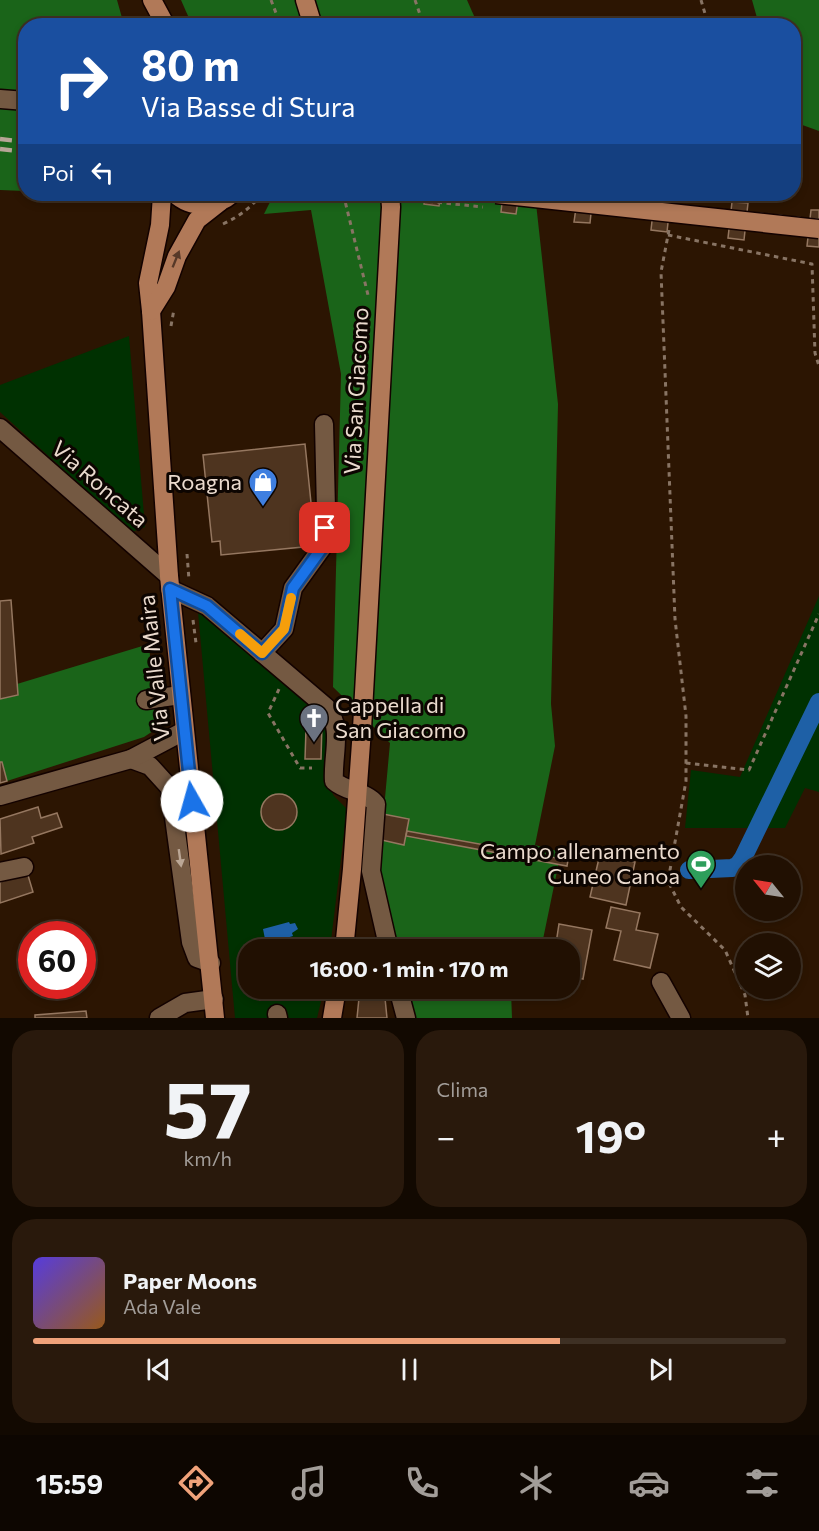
<!DOCTYPE html>
<html lang="it">
<meta charset="utf-8">
<style>
body{margin:0;font-family:Commissioner,sans-serif;background:#29190c;color:#f1f3f6;height:100vh;display:flex;flex-direction:column;font-size:22px;white-space:nowrap}
*{box-sizing:border-box;margin:0}
p{font-size:20px;color:#a29d99}
.icon{flex:none;width:33px;height:33px;fill:none;stroke:currentColor;stroke-width:2;stroke-linecap:round;stroke-linejoin:round}
.map{position:relative;height:1018px;overflow:hidden}
.drawer{display:flex;flex-direction:column;gap:12px;padding:12px;background:#120901;flex:1}
.drawer>*{flex:none}
.hud{position:absolute;left:18px;top:18px;width:783px;height:183px;border-radius:24px;box-shadow:0 3px 9px #0003,0 0 0 2px #3e3024;background:#1a4fa0;color:#fff;overflow:hidden}
.needle{width:39px;rotate:300deg}
.controls{position:absolute;left:735px;top:855px;display:grid;gap:12px}
.controls a{display:grid;place-items:center;width:66px;height:66px;border-radius:50%;background:#211002;box-shadow:0 3px 9px #0003,0 0 0 2px #3e3024;font-size:30px}
.speed{position:absolute;left:18px;top:921px;display:flex;gap:12px;font-size:30px;font-weight:700;text-align:center}
.speed>*{display:grid;place-content:center;width:78px;height:78px;border-radius:50%;background:#211002;box-shadow:0 3px 9px #0003,0 0 0 2px #3e3024;line-height:1}
.speed .limit{border:9px solid #d22;background:#fff;color:#111}
.pin{position:absolute;display:grid;place-items:center;width:51px;height:51px;color:#fff;margin:-26px;border-radius:12px;box-shadow:0 3px 9px #0006}
.me{position:absolute;width:66px;margin:-33px;rotate:353deg;stroke-linejoin:round;filter:drop-shadow(0 0 4px #0008)}
.turn{display:flex;align-items:center;gap:21px;height:126px;padding:0 24px;font-size:27px}
.turn .icon{width:78px;height:78px;stroke-width:2.5}
.turn b{display:block;font-size:42px;line-height:51px}
.then{display:flex;align-items:center;height:57px;padding:0 24px;background:#0003;gap:12px;font-size:22px}
.big{font-size:45px;font-weight:700;line-height:1.1}
.drawer .widget{flex:1;display:flex;flex-direction:column;justify-content:center;gap:9px;min-width:0;padding:0 21px;border-radius:24px;background:#29190c}
.drawer .dial{align-items:center;gap:0}
.dial b{font-size:78px;line-height:1}
.song{display:flex;align-items:center;gap:18px}
.cover{width:72px;height:72px;border-radius:9px;background:linear-gradient(135deg,hsl(250 70% 55%),hsl(30 70% 35%))}
.played{height:6px;border-radius:3px;background:linear-gradient(90deg,#f0a27a 70%,#3e3024 70%)}
.keys{display:flex;justify-content:space-around;direction:ltr}
.heat{display:flex;justify-content:space-between;align-items:center;font-size:33px;direction:ltr}
.drawer .tiles{flex:1;display:grid;gap:12px;grid-template-columns:1fr 1fr}
.widget:last-child{grid-column:span 2}
.trip{position:absolute;left:238px;top:939px;width:342px;height:60px;border-radius:24px;background:#211002;box-shadow:0 3px 9px #0003,0 0 0 2px #3e3024;font-weight:700;line-height:60px;text-align:center}
.tab-bar{display:flex;height:96px;justify-content:space-around;align-items:center;background:#0d0601;color:#a29d99}
.tab-bar .icon{width:42px;height:42px}
.tab-bar .current{color:#f0a27a}
.tab-bar b{font-size:27px;color:#f1f3f6}
.map>svg:first-child{display:block}
</style>
<div class="map">
<svg width="819" height="1018" viewBox="0 0 819 1018">
<rect width="100%" height="100%" fill="#2c1502"/>
<g fill="#003101">
<polygon points="129,336 145,527 132,532 0,412 0,385"/>
<polygon points="819,596 819,792 805,788 785,828 685,828 691,770 740,777"/>
<polygon points="198,612 322,714 330,731 324,778 334,796 347,809 330,949 249,950 249,988 324,989 317,1018 235,1018"/>
</g>
<g fill="#1a6419">
<polygon points="0,0 117,0 124,25 26,26 25,191 0,190"/>
<polygon points="181,0 467,0 478,25 192,25"/>
<polygon points="752,0 819,0 819,131 794,122 794,26 759,25"/>
<polygon points="274,194 535,194 558,404 551,704 555,746 535,845 561,852 541,949 395,949 387,920 377,839 385,798 390,743 333,687 341,374 311,210 264,214"/>
<polygon points="149,644 156,729 144,737 7,781 2,762 0,762 0,699 18,695 17,684"/>
<polygon points="405,989 515,989 511,991 512,1018 413,1018"/>
</g>
<polygon fill="#1e60a6" points="289,922 290,924 295,923 298,929 292,933 293,936 266,944 263,929"/>
<g fill="none" stroke-linecap="round" stroke-linejoin="round">
<polyline stroke="#1e60a6" stroke-width="18" points="689,870 732,868 738,865 743,858 819,702"/>
</g>
<g fill="#4e341f" stroke="#957760" stroke-width="1.5">
<polygon points="425,194 441,194 439,206 424,204"/>
<polygon points="503,194 519,194 516,214 501,212"/>
<polygon points="578,194 593,194 590,223 574,222"/>
<polygon points="655,194 671,195 667,232 651,230"/>
<polygon points="732,202 748,203 744,240 728,238"/>
<polygon points="811,210 819,210 819,247 807,246"/>
<polygon points="305,444 314,532 302,533 303,547 221,555 220,541 212,542 203,455"/>
<polygon points="11,600 18,695 0,699 0,601"/>
<polygon points="315,719 322,724 321,759 305,759 306,729 311,720"/>
<polygon points="0,762 2,762 7,781 0,783"/>
<circle cx="279" cy="812" r="18"/>
<polygon points="38,807 41,818 57,813 62,827 32,837 34,843 1,854 0,819"/>
<polygon points="383,814 409,819 404,845 377,839"/>
<polygon points="407,831 568,860 567,866 406,836"/>
<polygon points="600,854 635,862 626,905 590,897"/>
<polygon points="27,872 33,892 0,903 0,882"/>
<polygon points="611,907 640,913 636,930 658,934 650,968 614,960 621,931 606,928"/>
<polygon points="559,924 592,930 583,979 570,976 570,950 555,950"/>
<polygon points="312,940 315,950 302,950 300,944"/>
<polygon points="256,988 296,988 260,1000"/>
<polygon points="360,988 384,988 387,1018 357,1018"/>
<polygon points="86,1011 87,1018 35,1018 35,1015"/>
</g>
<g fill="none" stroke-linecap="round" stroke-linejoin="round">
<g stroke="#130200" stroke-width="21">
<g id="minor">
<polyline points="0,99 26,101"/>
<polyline points="0,428 169,576"/>
<path d="M170,589L207,606L326,707C344,727 332,756 334,781C346,792 366,791 376,804L371,871L389,950"/>
<polyline points="262,653 284,629 293,588 324,545 326,510 324,424"/>
<polyline points="146,700 180,695"/>
<polyline points="131,759 150,766 170,788 191,942 197,958 211,963"/>
<polyline points="0,796 131,759 184,731"/>
<polyline points="0,872 24,867"/>
<polyline points="661,982 681,1018"/>
<polyline points="398,988 406,1018"/>
<polyline points="277,1014 278,1018"/>
<polyline points="159,1018 185,1003 214,999"/>
</g>
</g>
<g stroke="#130200" stroke-width="21">
<g id="major">
<polyline points="152,0 166,26"/>
<polyline points="305,0 313,26"/>
<polyline points="162,194 160,225 148,283 151,311 169,576 215,1018"/>
<path d="M175,194C191,209 216,208 232,194"/>
<polyline points="151,311 166,287 177,256 197,220 220,202"/>
<polyline points="344,950 352,869 362,729 391,207 390,194"/>
<polyline points="332,1018 337,988"/>
</g>
</g>
<g stroke="#887464" stroke-width="3" stroke-dasharray="4.5 4.5" stroke-linecap="butt">
<polyline points="271,0 281,26"/>
<polyline points="415,0 424,26"/>
<polyline points="701,0 706,17 712,26"/>
<polyline points="345,194 345,201 368,295"/>
<path d="M223,224C240,216 250,208 262,194"/>
<polyline points="669,230 661,272 675,619 686,716 686,781 668,881 681,907 725,950 745,995 748,1018"/>
<polyline points="668,235 812,264 815,353 819,366"/>
<polyline points="171,326 174,309"/>
<polyline points="187,554 189,580"/>
<polyline points="193,620 196,643"/>
<polyline points="279,689 268,713 300,768 312,768"/>
<polyline points="686,763 749,770 819,614"/>
</g>
<use href="#minor" stroke="#745942" stroke-width="18"/>
<use href="#major" stroke="#b17958" stroke-width="18"/>
<g stroke="#b7a596" stroke-width="4.5" stroke-dasharray="12 6" stroke-linecap="butt">
<polyline points="0,139 26,142"/>
<polyline points="0,149 26,152"/>
<polyline points="446,194 819,234"/>
<polyline points="559,194 819,221"/>
</g>
<g stroke="#130200" stroke-width="21" stroke-linecap="butt">
<polyline id="major-bridge" points="496,194 819,229"/>
</g>
<polyline stroke="#887464" stroke-width="3" stroke-dasharray="4.5 4.5" stroke-linecap="butt" points="357,194 483,207"/>
<use href="#major-bridge" stroke="#b17958" stroke-width="18"/>
</g>
<defs><path id="oneway-solid" d="M-6-.8H1V-3.2L6.5 0L1 3.2V.8H-6Z" transform="scale(1.5)"/></defs>
<use fill="#573928" href="#oneway-solid" transform="translate(176 259) rotate(-68)"/>
<use fill="#bba796" href="#oneway-solid" transform="translate(180 858) rotate(82)"/>
<g fill="none" stroke-linecap="round" stroke-linejoin="round">
<g stroke="#114b97" stroke-width="15">
<polyline id="route" points="192,801 170,589 207,606 262,653 284,629 293,588 324,545 325,528"/>
</g>
<use href="#route" stroke="#1a73e8" stroke-width="10"/>
<polyline stroke="#f59e0b" stroke-width="10" points="240,634 262,653 284,629 291,598"/>
</g>
<defs>
<g id="shop-pin" transform="scale(1.5)"><path d="M0 17L-7.5 6A9.5 9.5 0 1 1 7.5 6Z" fill="#3f7fe0" stroke="#0d0501"/><path d="M-5-2.5h2.3a2.7 3.5 0 0 1 5.4 0H5L5.5 6h-11ZM-1.5-2.5h3a1.5 2.3 0 0 0-3 0Z" fill="#fff"/></g>
<g id="church-pin" transform="scale(1.5)"><path d="M0 17L-7.5 6A9.5 9.5 0 1 1 7.5 6Z" fill="#6b7280" stroke="#0d0501"/><path d="M-1.2-6h2.4v3.5h3.3v2.4h-3.3V6h-2.4V-.1h-3.3v-2.4h3.3Z" fill="#fff"/></g>
<g id="stadium-pin" transform="scale(1.5)"><path d="M0 17L-7.5 6A9.5 9.5 0 1 1 7.5 6Z" fill="#2e9e5b" stroke="#0d0501"/><path d="M0-5a6.5 5 0 1 0 0 10a6.5 5 0 1 0 0-10ZM-3.5-1.8h7v3.6h-7Z" fill="#fff"/></g>
</defs>
<g fill-rule="evenodd">
<use href="#shop-pin" x="263" y="482"/>
<use href="#church-pin" x="314" y="718"/>
<use href="#stadium-pin" x="701" y="864"/>
</g>
<g text-anchor="middle" stroke-width="6" stroke-linejoin="round" paint-order="stroke">
<g font-size="22" fill="#ebdbce" stroke="#0d0501">
<text transform="translate(356 391) rotate(-87)" y="8">Via San Giacomo</text>
<text transform="translate(100 484) rotate(41)" y="8">Via Roncata</text>
<text transform="translate(154 668) rotate(-96)" y="8">Via Valle Maira</text>
</g>
<g font-size="22" fill="#ebdbce" stroke="#0d0501" text-anchor="end">
<text x="242" y="490">Roagna</text>
<text x="335" y="713" text-anchor="start">Cappella di<tspan x="335" dy="25">San Giacomo</tspan></text>
<text x="680" y="859">Campo allenamento<tspan x="680" dy="25">Cuneo Canoa</tspan></text>
</g>
</g>
</svg>
<div class="controls">
<a><svg class="needle" viewBox="-14 -14 28 28"><path d="M0-13l5 13h-10z" fill="#e53935"/><path d="M0 13l5-13h-10z" fill="#a29d99"/></svg></a>
<a><svg class="icon" aria-label="layers" viewBox="0 0 24 24"><path d="M12 4l9 5-9 5-9-5zM3 14l9 5 9-5"/></svg></a>
</div>
<div class="speed"><div class="limit">60</div></div>
<div class="pin" style="left:325px;top:528px;background:#d93025"><svg class="icon" aria-label="arrive" viewBox="0 0 24 24"><path d="M6 21V4h12l-3 4 3 4H6"/></svg></div>
<svg class="me" style="left:192px;top:801px" viewBox="-20 -20 40 40"><circle r="19" fill="#fff"/><path d="M0-13L10 11 0 6-10 11z" fill="#1a73e8"/></svg>
<div class="trip">16:00 · 1 min · 170 m</div>
<div class="hud">
<div class="turn"><svg class="icon" aria-label="right" viewBox="0 0 24 24"><path d="M7 20v-9h11M14 6l5 5-5 5"/></svg><div><b>80 m</b>Via Basse di Stura</div></div>
<div class="then">Poi<svg class="icon" aria-label="left" viewBox="0 0 24 24"><path d="M17 20v-9H6M10 6l-5 5 5 5"/></svg></div>
</div>
</div>
<section class="drawer">
<div class="tiles">
<div class="widget dial"><b>57</b><p>km/h</p></div>
<div class="widget"><p>Clima</p>
<div class="heat"><a>−</a><b class="big">19°</b><a>+</a></div>
</div>
<div class="widget">
<div class="song"><i class="cover"></i><div><b>Paper Moons</b><p>Ada Vale</p></div></div>
<div class="played"></div>
<div class="keys"><svg class="icon" aria-label="previous" viewBox="0 0 24 24"><path d="M18 5L8 12l10 7zM5 5v14"/></svg><svg class="icon" aria-label="pause" viewBox="0 0 24 24"><path d="M8 5v14M16 5v14"/></svg><svg class="icon" aria-label="next" viewBox="0 0 24 24"><path d="M6 5l10 7-10 7zM19 5v14"/></svg></div>
</div>
</div>
</section>
<nav class="tab-bar">
<b>15:59</b>
<svg class="icon current" aria-label="directions" viewBox="0 0 24 24"><path d="M12 3l9 9-9 9-9-9zM9 14v-3h6M13 9l2 2-2 2"/></svg>
<svg class="icon" aria-label="music" viewBox="0 0 24 24"><path d="M9 18V5l10-2v13"/><circle cx="6" cy="18" r="3"/><circle cx="16" cy="16" r="3"/></svg>
<svg class="icon" aria-label="phone" viewBox="0 0 24 24"><path d="M5 4h4l2 5-3 2q2 4 5 5l2-3 5 2v4C11 20 4 13 5 4z"/></svg>
<svg class="icon" aria-label="climate" viewBox="0 0 24 24"><path d="M12 3v18M4 7l16 10M4 17L20 7"/></svg>
<svg class="icon" aria-label="car" viewBox="0 0 24 24"><path d="M5 17H2v-5l4-1 3-4h7l3 4 3 1v5h-3M9 17h6M6 11h13"/><circle cx="7" cy="17" r="2"/><circle cx="17" cy="17" r="2"/></svg>
<svg class="icon" aria-label="filters" viewBox="0 0 24 24"><path d="M4 7h16M4 17h16"/><circle cx="9" cy="7" r="2"/><circle cx="15" cy="17" r="2"/></svg>
</nav>
